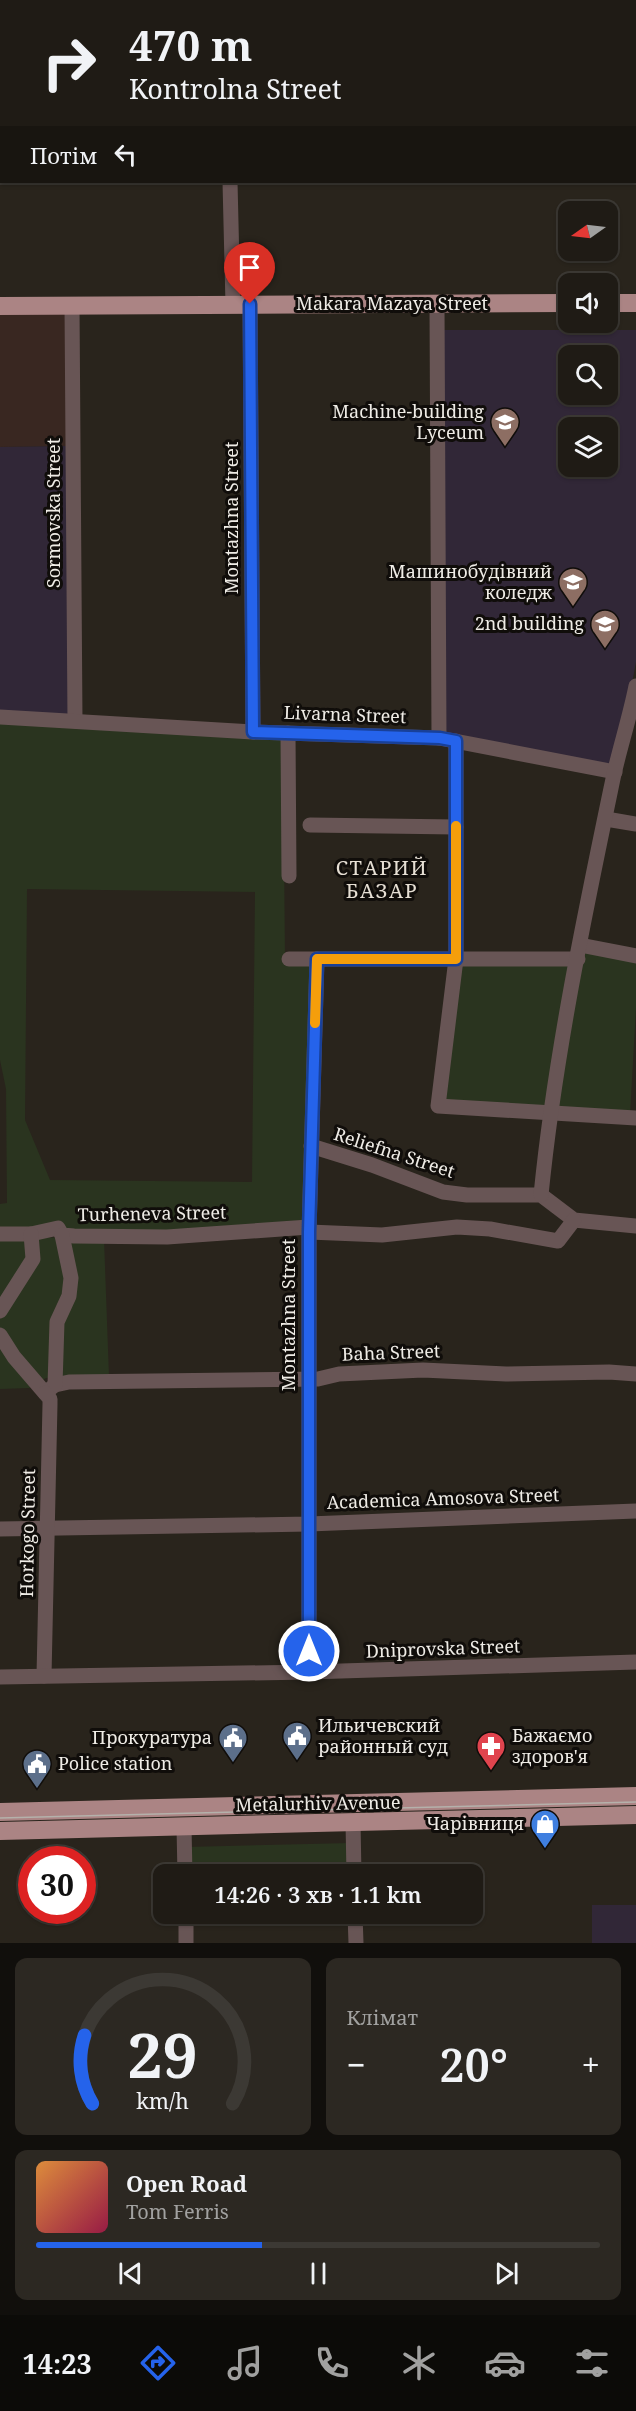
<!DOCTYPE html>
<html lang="uk">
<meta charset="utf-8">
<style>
body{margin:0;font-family:"Noto Serif",serif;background:#2c2822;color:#f1f3f6;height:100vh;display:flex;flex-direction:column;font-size:22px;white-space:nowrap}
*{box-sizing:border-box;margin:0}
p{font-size:20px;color:#a1a1a0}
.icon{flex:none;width:33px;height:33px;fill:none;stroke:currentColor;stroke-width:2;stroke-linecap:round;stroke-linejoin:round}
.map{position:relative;height:1943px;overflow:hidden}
.side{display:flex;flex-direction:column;gap:15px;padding:15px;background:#110f0c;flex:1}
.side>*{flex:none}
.banner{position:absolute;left:0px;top:0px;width:636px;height:183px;box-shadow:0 2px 4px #0004,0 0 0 2px #3c3934;background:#1f1b15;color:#f1f3f6;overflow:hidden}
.needle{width:39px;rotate:256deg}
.fabs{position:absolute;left:558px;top:201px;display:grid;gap:12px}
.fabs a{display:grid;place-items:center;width:60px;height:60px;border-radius:12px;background:#1f1b15;box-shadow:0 2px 4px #0004,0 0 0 2px #3c3934;font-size:30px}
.speed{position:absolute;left:18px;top:1846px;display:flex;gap:12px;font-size:30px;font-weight:700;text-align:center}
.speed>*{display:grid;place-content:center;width:78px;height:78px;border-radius:50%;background:#1f1b15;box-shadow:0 2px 4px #0004,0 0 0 2px #3c3934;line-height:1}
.speed .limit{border:9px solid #d22;background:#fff;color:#111}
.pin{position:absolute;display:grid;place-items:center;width:51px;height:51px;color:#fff;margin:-62px -26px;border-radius:50% 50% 50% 0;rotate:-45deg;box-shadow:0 0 6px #0007}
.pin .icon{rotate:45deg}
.me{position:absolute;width:66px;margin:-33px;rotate:0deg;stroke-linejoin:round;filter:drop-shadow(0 0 4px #0008)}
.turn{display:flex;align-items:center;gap:21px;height:126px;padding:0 30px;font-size:27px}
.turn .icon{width:78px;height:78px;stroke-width:2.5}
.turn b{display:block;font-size:42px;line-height:51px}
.then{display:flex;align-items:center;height:57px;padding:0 30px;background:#0003;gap:12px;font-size:22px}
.big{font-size:45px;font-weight:600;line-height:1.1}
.side .widget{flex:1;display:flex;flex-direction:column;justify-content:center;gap:9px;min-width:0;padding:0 21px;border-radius:12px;background:#2c2822}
.side .dial{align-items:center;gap:0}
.dial svg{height:156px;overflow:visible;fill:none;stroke:#3c3934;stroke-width:7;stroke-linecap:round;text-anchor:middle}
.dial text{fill:#f1f3f6;stroke:none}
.song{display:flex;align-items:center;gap:18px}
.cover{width:72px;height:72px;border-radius:9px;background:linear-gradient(135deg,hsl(30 70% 55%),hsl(340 70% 35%))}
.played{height:6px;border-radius:3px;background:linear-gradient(90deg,#2563eb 40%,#3c3934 40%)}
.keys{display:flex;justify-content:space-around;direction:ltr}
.heat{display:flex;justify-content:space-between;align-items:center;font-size:33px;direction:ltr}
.side .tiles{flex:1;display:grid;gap:15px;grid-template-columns:1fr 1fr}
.widget:last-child{grid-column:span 2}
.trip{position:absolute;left:153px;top:1864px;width:330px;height:60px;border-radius:12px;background:#1f1b15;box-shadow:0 2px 4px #0004,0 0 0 2px #3c3934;font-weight:600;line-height:60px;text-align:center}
.tabs{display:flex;height:96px;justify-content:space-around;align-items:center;background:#0c0b08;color:#a1a1a0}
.tabs .icon{width:42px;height:42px}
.tabs .current{color:#2563eb}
.tabs b{font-size:27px;color:#f1f3f6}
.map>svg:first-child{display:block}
</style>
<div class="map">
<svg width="636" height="1943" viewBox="0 0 636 1943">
<rect width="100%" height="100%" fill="#29241c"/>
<polygon fill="#392721" points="67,308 68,446 0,447 0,309"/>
<g fill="#312737" fill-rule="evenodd">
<polygon points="493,0 609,0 611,1 493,2"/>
<path d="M442,330H636V662L626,715L612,766L444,734ZM568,356H608V394H568ZM568,428H608V466H568Z"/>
<polygon points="68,446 69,716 0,712 0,447"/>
<rect x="592" y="1905" width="44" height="38"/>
</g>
<g fill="#2a341f" fill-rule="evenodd">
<path d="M0,721L283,737L285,962L313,963L305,1223L169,1231L0,1230V1204L7,1203L6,1089L0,1060ZM27,889L255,892L252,1182L50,1180L25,1120Z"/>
<polygon points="582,948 636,958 636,1008 630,1115 552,1112"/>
<polygon points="458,961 575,961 547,1111 441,1104"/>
<polygon points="31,1237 104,1239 109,1376 46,1378 29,1388 0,1389 0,1238"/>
<polygon points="352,1843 353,1875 187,1875 186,1847"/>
</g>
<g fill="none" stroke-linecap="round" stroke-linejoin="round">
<g stroke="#685555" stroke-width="15">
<polyline points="634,105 636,105"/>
<polyline points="0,115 2,115"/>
<polyline points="230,182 233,305"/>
<polyline points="437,304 439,738"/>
<polyline points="72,305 75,721"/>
<polyline points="250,305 253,732"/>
<polyline points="0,717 253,732 439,738 615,772"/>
<polyline points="288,733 289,876"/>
<polyline points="456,741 456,959 438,1106 636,1118"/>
<polyline points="606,819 636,824"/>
<polyline points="310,825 456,827"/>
<polyline points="580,945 636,956"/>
<polyline points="289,959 578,959"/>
<polyline points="311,1146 372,1165 443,1192 467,1195 541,1195 574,1220 636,1226"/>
<path d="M541,1195C555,1054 585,913 614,774C621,744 630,716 636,686"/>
<polyline points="309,1232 382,1235 457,1227 490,1229 558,1241 574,1220"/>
<polyline points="0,1234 31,1234 58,1228 62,1235 74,1236 167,1237 309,1227"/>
<polyline points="0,1311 33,1259 31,1234"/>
<polyline points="0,1335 14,1357 45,1393 55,1385 69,1382 318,1379 339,1374 423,1370 506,1374 609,1372 636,1374"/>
<polyline points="55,1385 57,1322 69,1296 71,1278 62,1235"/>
<polyline points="0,1529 309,1524 636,1511"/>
<polyline points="309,1672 309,1232 317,959"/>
<polyline points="44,1676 50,1404 50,1399 45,1393"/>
<polyline points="0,1677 309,1672 636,1662"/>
<polyline points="353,1822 354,1875"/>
<polyline points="184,1827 185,1875"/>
<polyline points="186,1914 186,1943"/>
<polyline points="355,1914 356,1943"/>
</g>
<g stroke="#ab8484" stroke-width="18">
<polyline points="608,303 636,303"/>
<polyline points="0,306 568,303"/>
<polyline points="0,1812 636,1796"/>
<polyline points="0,1831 636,1815"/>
</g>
<polyline stroke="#b5b1ab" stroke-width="1.5" points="0,1818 636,1802"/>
</g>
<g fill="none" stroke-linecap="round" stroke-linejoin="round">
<g stroke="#184099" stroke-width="15">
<polyline id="route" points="250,304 253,732 440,738 456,741 456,959 317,959 309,1232 309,1651"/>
</g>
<use href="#route" stroke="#2563eb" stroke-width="10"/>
<polyline stroke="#f59e0b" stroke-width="10" points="315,1023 317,959 456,959 456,826"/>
</g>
<defs>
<g id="university-pin" transform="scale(1.5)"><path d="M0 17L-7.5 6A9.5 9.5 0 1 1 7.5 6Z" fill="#8d6e63" stroke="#100d0a"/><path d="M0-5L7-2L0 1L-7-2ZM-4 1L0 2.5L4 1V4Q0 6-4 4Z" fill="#fff"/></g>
<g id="civic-pin" transform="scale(1.5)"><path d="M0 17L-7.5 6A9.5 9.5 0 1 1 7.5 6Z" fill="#5c6f8a" stroke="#100d0a"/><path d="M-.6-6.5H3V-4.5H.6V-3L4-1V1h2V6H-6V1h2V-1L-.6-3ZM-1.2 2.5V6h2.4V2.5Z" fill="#fff"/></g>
<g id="pharmacy-pin" transform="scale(1.5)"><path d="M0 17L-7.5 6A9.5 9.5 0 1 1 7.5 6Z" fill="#e0444e" stroke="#100d0a"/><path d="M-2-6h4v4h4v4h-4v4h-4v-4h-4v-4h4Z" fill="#fff"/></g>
<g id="shop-pin" transform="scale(1.5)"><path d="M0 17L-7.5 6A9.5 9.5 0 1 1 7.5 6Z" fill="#3f7fe0" stroke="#100d0a"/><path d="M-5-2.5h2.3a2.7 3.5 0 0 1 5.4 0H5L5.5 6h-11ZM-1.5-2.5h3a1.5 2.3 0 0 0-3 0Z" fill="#fff"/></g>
</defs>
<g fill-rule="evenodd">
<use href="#university-pin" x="505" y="422"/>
<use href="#university-pin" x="573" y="582"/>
<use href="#university-pin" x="605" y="624"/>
<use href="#civic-pin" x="297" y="1736"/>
<use href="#civic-pin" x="233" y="1738"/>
<use href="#pharmacy-pin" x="491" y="1746"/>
<use href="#civic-pin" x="37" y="1764"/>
<use href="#shop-pin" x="545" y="1824"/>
</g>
<g text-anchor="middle" stroke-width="6" stroke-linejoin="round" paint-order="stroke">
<g font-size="18" fill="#efece6" stroke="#100d0a">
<text x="392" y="310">Makara Mazaya Street</text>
<text transform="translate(54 513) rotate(-90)" y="6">Sormovska Street</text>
<text transform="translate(232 518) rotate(-90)" y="6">Montazhna Street</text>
<text transform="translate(345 715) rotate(2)" y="6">Livarna Street</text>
<text transform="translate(394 1153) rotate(18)" y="6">Reliefna Street</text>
<text transform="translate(152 1214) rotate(-1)" y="6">Turheneva Street</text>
<text transform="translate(289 1315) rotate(-90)" y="6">Montazhna Street</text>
<text transform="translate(391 1353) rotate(-2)" y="6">Baha Street</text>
<text transform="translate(443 1499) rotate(-2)" y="6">Academica Amosova Street</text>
<text transform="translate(28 1533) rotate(-89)" y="6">Horkogo Street</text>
<text transform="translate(443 1649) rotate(-2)" y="6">Dniprovska Street</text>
<text transform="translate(318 1804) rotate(-1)" y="6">Metalurhiv Avenue</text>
</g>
<g font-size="18" fill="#efece6" stroke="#100d0a" text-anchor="end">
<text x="484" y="418">Machine-building<tspan x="484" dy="21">Lyceum</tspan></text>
<text x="552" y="578">Машинобудівний<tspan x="552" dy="21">коледж</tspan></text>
<text x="584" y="630">2nd building</text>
<text x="318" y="1732" text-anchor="start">Ильичевский<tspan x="318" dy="21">районный суд</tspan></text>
<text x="512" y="1742" text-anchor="start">Бажаємо<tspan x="512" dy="21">здоров'я</tspan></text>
<text x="212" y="1744">Прокуратура</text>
<text x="58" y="1770" text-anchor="start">Police station</text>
<text x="524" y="1830">Чарівниця</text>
</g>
<g font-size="20" letter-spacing="1.5" fill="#e6dfd4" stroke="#100d0a">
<text x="382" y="875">СТАРИЙ<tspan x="382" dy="23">БАЗАР</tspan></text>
</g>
</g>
</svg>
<div class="fabs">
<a><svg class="needle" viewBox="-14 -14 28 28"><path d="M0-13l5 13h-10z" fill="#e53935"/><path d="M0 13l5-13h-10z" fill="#a1a1a0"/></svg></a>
<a><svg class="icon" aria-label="sound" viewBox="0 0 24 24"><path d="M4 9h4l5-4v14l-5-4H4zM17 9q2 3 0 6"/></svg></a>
<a><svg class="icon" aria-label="search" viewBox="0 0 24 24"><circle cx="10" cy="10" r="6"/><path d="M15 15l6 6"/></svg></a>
<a><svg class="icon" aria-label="layers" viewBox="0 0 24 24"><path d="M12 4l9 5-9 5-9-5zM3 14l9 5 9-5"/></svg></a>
</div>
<div class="speed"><div class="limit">30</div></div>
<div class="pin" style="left:250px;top:304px;background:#d93025"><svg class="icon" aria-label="arrive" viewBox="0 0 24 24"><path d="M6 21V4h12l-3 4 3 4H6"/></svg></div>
<svg class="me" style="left:309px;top:1651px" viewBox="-20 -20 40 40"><circle r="17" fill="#2563eb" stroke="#fff" stroke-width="3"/><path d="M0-11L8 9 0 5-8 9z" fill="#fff"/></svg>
<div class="trip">14:26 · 3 хв · 1.1 km</div>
<div class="banner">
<div class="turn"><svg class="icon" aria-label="right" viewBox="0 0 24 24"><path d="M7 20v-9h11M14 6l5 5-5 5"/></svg><div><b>470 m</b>Kontrolna Street</div></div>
<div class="then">Потім<svg class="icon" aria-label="left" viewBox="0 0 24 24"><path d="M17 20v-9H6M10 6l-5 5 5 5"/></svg></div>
</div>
</div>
<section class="side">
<div class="tiles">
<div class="widget dial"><svg viewBox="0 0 100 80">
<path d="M14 69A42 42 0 1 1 86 69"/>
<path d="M14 69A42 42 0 0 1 10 34" stroke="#2563eb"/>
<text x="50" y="56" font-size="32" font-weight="700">29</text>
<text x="50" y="72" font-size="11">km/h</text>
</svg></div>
<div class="widget"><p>Клімат</p>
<div class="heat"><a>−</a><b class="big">20°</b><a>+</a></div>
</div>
<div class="widget">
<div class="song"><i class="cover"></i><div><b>Open Road</b><p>Tom Ferris</p></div></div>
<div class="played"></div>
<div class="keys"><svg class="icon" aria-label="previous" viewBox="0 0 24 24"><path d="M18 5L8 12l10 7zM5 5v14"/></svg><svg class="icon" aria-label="pause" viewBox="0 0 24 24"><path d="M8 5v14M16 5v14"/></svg><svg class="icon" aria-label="next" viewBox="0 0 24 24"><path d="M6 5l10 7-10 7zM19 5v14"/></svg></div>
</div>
</div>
</section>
<nav class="tabs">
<b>14:23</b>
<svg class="icon current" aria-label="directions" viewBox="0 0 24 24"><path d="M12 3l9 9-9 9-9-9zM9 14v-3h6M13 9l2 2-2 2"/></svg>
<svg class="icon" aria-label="music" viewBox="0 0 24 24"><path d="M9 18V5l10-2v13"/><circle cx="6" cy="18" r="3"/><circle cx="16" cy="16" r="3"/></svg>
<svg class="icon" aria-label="phone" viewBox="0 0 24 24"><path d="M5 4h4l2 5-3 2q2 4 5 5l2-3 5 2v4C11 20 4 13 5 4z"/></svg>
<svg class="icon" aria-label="climate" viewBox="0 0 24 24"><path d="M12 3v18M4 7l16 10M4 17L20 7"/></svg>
<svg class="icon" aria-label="car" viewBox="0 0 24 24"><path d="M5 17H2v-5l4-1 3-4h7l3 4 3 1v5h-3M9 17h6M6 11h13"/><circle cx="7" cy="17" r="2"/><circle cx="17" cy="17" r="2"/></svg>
<svg class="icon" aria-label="filters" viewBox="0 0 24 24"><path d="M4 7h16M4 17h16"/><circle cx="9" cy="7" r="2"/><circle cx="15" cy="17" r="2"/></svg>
</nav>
